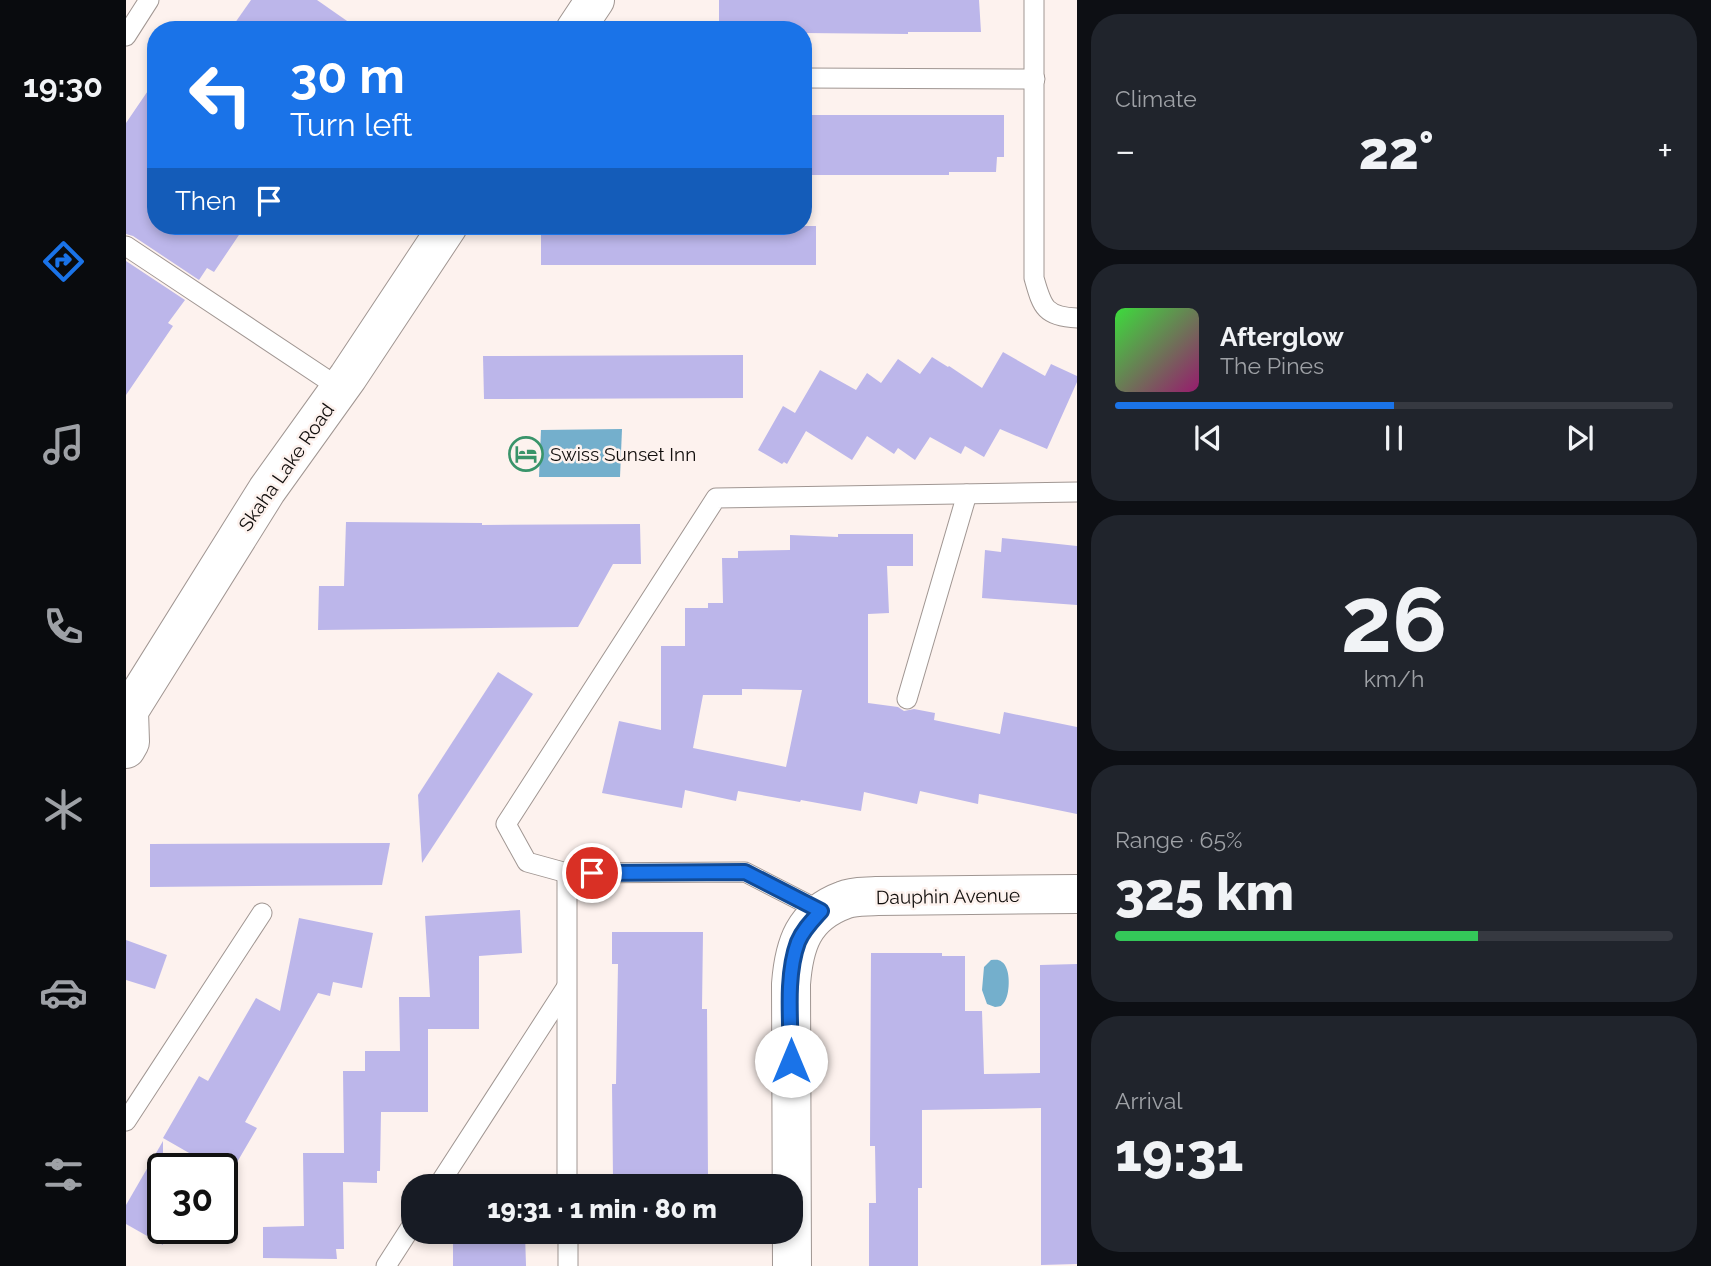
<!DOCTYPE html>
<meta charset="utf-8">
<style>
body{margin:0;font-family:Raleway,sans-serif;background:#20242c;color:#f1f3f6;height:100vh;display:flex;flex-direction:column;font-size:26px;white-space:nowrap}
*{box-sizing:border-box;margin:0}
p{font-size:23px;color:#9ea1a6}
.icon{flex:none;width:38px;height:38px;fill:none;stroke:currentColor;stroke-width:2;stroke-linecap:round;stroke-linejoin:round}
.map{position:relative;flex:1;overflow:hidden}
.details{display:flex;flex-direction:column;gap:14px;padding:14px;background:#0d0f14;width:634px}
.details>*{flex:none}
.banner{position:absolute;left:21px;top:21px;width:665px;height:214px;border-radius:28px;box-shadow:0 4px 10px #0003;background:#1a73e8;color:#fff;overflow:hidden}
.speed{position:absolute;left:21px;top:1153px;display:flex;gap:14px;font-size:35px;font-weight:700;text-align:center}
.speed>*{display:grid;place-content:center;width:91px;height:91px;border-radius:50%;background:#171b24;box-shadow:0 4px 10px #0003;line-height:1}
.speed .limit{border:4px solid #111;border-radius:10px;background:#fff;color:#111}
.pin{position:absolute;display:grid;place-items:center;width:60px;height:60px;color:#fff;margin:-30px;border:4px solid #fff;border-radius:50%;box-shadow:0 2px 7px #0007}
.me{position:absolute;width:77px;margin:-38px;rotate:0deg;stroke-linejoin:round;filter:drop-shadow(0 0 5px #0008)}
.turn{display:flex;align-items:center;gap:24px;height:147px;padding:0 28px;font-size:32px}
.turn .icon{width:91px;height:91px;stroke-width:2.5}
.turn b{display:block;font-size:49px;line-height:60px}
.then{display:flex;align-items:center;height:66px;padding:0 28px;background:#0003;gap:14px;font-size:26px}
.big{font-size:52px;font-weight:800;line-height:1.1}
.details .card{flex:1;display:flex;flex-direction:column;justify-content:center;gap:10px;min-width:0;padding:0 24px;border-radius:28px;background:#20242c}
.details .dial{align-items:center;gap:0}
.dial b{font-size:91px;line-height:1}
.song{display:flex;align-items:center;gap:21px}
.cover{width:84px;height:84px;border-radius:10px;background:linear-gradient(135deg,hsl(120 70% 55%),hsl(320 70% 35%))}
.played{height:7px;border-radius:4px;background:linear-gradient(90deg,#1a73e8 50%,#363941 50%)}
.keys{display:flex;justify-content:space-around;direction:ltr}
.heat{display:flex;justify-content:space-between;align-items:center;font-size:38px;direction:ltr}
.charge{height:10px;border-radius:5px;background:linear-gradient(90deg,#34c759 65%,#363941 0)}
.trip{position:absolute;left:275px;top:1174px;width:402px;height:70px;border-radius:28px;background:#171b24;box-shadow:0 4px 10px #0003;font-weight:800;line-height:70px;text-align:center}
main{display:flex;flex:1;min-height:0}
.dock{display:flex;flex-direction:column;width:126px;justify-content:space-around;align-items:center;background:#090b0e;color:#9ea1a6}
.dock .icon{width:49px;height:49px}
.dock .current{color:#1a73e8}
.dock b{font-size:32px;color:#f1f3f6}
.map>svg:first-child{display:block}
</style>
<main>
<nav class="dock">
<b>19:30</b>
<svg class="icon current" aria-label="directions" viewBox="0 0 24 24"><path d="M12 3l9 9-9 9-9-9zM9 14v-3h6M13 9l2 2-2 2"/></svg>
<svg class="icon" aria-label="music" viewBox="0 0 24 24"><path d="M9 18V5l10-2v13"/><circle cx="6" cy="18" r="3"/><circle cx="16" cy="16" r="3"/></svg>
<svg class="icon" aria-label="phone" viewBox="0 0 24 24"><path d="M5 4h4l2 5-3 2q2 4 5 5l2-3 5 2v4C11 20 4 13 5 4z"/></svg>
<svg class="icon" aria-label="climate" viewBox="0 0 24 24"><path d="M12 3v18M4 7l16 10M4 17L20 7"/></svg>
<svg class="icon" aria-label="car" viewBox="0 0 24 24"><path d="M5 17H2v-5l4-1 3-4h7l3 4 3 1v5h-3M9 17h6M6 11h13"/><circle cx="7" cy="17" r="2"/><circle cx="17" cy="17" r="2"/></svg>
<svg class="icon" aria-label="filters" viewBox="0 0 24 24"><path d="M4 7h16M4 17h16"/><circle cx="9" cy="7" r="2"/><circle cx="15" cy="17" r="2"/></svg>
</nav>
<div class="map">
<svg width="952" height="1266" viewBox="0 0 952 1266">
<rect width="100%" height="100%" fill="#fdf2ee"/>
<g fill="#74afcc">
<polygon points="496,429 494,477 413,477 415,430"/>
<path d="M865,960C870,960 872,959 876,962C885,968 884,993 879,1001C875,1007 875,1006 869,1007L861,1004L856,990L858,967Z"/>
</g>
<g fill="#bcb6ea" fill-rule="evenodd">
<polygon points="125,0 191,0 234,30 104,30"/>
<polygon points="593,0 853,0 855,32 782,32 782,34 677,33 677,30 593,30"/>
<polygon points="30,79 30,226 119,226 88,272 81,268 73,280 7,236 0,234 0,123"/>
<polygon points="677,115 878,115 878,157 871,157 870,172 823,172 823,175 677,175"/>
<rect x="415" y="226" width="275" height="39"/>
<polygon points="0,261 59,300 42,323 47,326 0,395"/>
<polygon points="877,352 919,376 925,364 951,376 951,382 921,449 874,429 858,457 839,446 835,454 804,437 789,460 772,448 768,454 741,436 726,460 680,431 661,464 658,462 656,464 632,450 657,406 669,413 694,370 730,390 741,373 755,383 772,359 794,374 806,357 822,367 823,366 856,388"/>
<polygon points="617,355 617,398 358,399 357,356"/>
<polygon points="220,522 356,523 356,525 514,524 515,564 487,564 452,627 192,630 193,586 218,586"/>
<path d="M712,534H787V566H761L763,613L742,614V703L772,707L778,711L788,709L809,713L808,720L874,734L878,712L951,727V814L853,794L852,804L794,791L791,804L738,792L735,811L675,800L674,802L612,791L610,801L559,790L556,808L476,793L493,721L535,730V646H559V608H582V603H597L596,558H612V551L664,550V535L712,537ZM616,689L676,690L660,767L567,748L577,695H616Z"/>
<polygon points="876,538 951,546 951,605 856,598 859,550 875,552"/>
<polygon points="372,672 407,694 296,863 292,795"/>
<polygon points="264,843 256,885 24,887 24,844"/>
<polygon points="394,910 396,953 353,956 353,1029 302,1029 302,1112 255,1112 254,1171 251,1171 251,1183 217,1182 218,1249 210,1249 211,1259 137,1258 137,1227 178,1226 177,1153 218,1153 217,1071 239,1071 239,1051 274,1051 273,997 304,997 299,916"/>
<polygon points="173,918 247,933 236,988 207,982 204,996 192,993 119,1122 131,1128 103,1176 96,1172 96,1169 91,1169 37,1138 73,1076 82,1081 130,998 154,1011"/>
<polygon points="486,932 577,932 576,1009 581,1009 582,1178 487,1179 486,1084 490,1084 492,964 486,964"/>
<polygon points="0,940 41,955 29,989 0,980"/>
<polygon points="745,953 816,953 816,956 839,956 839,1011 856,1011 858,1074 914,1073 914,965 951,964 951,1264 915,1265 915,1108 796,1110 796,1188 792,1188 792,1266 743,1266 743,1203 750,1203 749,1146 744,1146"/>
<polygon points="37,1141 37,1245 0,1224 0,1205"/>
<polygon points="399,1233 400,1266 327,1266 327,1235"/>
</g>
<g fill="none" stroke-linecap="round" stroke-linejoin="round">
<g stroke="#a09692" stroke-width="21">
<g id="lane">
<path d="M908,0V278C916,306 918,317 952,318"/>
<polyline points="0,36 23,0"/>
<polyline points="677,78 909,79"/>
<polyline points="0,246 215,389"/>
<polyline points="781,699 841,494"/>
<polyline points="441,873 441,1186"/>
<polyline points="695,911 619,872 441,873 401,862 380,824 590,498 952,492"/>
<polyline points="0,1121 136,913"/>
<polyline points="312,1186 440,988"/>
<polyline points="442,1232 442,1266"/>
<polyline points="260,1266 287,1224"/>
</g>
</g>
<g stroke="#a09692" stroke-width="40">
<path id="street" d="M666,1266L665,984C668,945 677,915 718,900C727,896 740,897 751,896L952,894"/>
</g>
<g stroke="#a09692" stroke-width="40">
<g id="secondary">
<polyline points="449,30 469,0"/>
<polyline points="0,749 4,742 3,711 141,490 222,377 322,226"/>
</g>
</g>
<use href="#lane" stroke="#fff" stroke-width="19"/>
<use href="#street" stroke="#fff" stroke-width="38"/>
<use href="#secondary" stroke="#fff" stroke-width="38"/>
</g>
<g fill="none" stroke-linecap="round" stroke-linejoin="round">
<g stroke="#114b97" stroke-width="18">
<path id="route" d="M466,873L619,872L695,911C686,921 677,930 672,942C659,977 665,1024 665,1061"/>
</g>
<use href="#route" stroke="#1a73e8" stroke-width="12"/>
</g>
<defs>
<g id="hotel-ring" transform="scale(1.75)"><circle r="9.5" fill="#fdf2ee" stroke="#39946a" stroke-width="1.5"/><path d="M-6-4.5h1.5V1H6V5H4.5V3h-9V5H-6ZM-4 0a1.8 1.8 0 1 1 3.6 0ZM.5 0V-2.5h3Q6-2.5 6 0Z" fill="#39946a"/></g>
</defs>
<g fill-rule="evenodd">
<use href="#hotel-ring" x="400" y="454"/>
</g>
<g text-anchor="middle" stroke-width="5" stroke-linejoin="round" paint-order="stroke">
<g font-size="19" fill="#110e0c" stroke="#fdf2ee" text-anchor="start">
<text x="424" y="461">Swiss Sunset Inn</text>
</g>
<g font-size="19" fill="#110e0c" stroke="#fdf2ee">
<text transform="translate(160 467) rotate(-55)" y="7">Skaha Lake Road</text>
<text transform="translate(822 896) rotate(-1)" y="7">Dauphin Avenue</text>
</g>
</g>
</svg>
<div class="speed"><div class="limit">30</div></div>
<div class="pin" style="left:466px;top:873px;background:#d93025"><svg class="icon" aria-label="arrive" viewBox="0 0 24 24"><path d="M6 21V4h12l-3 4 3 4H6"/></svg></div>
<svg class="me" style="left:665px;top:1061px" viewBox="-20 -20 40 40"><circle r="19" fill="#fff"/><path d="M0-13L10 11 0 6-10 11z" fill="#1a73e8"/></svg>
<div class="trip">19:31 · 1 min · 80 m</div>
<div class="banner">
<div class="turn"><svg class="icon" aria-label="left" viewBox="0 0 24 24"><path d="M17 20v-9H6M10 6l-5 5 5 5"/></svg><div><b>30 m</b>Turn left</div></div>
<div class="then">Then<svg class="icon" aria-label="arrive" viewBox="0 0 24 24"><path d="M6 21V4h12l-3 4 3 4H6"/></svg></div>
</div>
</div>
<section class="details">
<div class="card"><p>Climate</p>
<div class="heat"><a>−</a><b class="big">22°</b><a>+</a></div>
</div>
<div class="card">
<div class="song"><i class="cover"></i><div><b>Afterglow</b><p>The Pines</p></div></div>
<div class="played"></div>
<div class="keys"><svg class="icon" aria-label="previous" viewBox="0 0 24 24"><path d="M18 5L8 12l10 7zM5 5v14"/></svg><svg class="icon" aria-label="pause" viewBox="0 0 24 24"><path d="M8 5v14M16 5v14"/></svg><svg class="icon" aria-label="next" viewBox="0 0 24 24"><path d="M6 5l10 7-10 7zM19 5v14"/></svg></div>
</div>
<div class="card dial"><b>26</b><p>km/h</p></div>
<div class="card"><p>Range · 65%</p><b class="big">325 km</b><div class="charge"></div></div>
<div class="card"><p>Arrival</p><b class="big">19:31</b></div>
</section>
</main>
